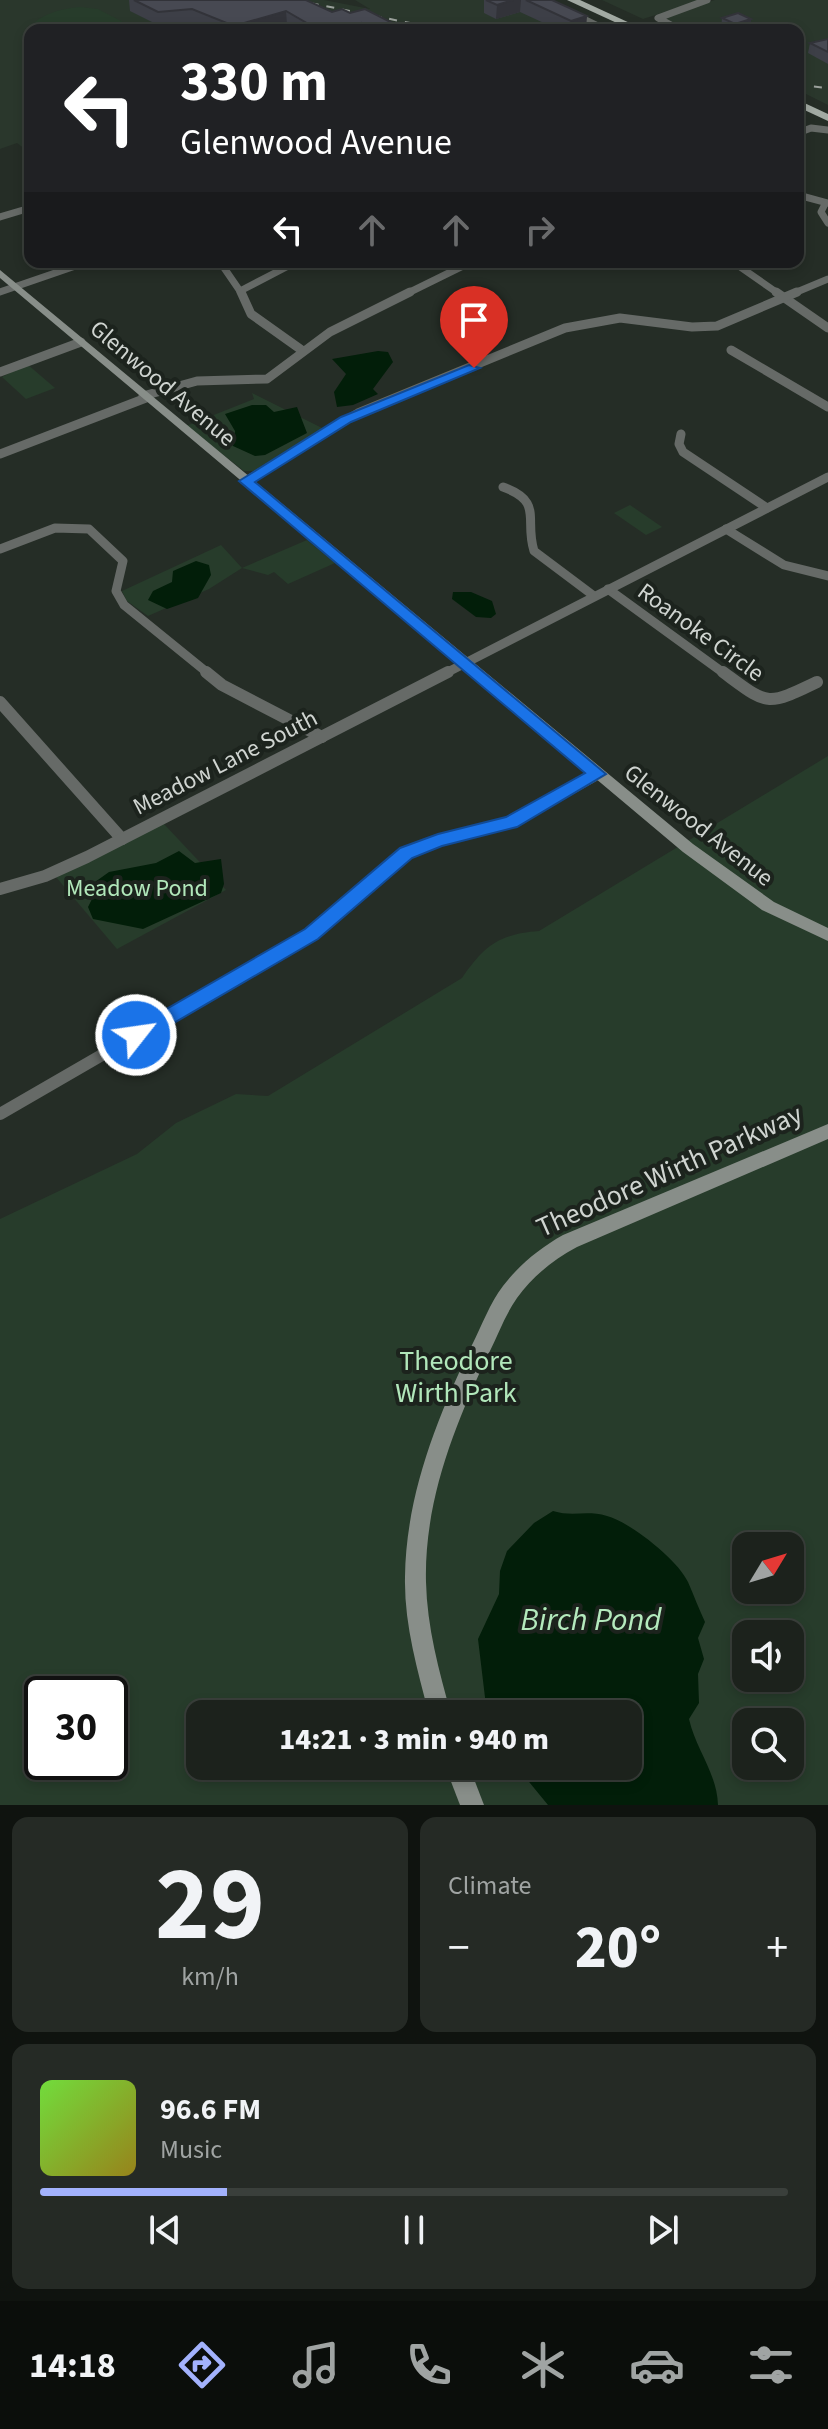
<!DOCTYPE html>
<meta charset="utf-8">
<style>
body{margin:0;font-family:"Source Sans 3",sans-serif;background:#252a25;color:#f1f3f6;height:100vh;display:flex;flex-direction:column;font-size:30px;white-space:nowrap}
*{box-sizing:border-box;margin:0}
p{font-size:26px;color:#a0a4a3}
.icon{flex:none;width:44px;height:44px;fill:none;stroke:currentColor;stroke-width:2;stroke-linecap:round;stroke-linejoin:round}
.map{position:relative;height:1805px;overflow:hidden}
.drawer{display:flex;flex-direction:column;gap:12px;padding:12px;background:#0f130f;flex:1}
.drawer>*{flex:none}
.top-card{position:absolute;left:24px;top:24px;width:780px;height:244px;border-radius:16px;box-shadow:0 4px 12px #0003,0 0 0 2px #3a3f3b;background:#202124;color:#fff;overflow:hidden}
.needle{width:52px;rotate:52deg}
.controls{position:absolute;left:732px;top:1532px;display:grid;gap:16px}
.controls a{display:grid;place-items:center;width:72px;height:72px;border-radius:16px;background:#1c221c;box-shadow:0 4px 12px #0003,0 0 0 2px #3a3f3b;font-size:40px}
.speed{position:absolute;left:24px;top:1676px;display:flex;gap:16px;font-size:40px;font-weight:700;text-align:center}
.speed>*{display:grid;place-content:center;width:104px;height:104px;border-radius:50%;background:#1c221c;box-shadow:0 4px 12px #0003,0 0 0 2px #3a3f3b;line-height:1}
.speed .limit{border:4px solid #111;border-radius:12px;background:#fff;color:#111}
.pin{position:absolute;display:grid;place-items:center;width:68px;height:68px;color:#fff;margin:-82px -34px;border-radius:50% 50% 50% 0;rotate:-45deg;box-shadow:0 0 8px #0007}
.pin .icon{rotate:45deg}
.me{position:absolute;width:88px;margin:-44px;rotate:60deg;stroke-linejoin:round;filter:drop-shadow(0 0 6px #0008)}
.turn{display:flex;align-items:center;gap:28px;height:168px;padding:0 24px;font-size:36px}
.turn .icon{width:104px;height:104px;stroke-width:2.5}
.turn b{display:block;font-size:56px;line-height:68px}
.lanes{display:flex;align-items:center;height:76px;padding:0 24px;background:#0003;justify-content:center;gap:40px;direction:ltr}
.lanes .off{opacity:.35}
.big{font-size:60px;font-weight:800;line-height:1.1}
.drawer .card{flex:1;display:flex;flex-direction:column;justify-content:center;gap:12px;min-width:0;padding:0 28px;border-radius:16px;background:#252a25}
.drawer .dial{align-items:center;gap:0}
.dial b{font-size:104px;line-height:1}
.song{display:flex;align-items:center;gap:24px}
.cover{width:96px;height:96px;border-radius:12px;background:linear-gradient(135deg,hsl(100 70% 55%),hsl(50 70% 35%))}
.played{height:8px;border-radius:4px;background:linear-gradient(90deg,#a3b2fd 25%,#3a3f3b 25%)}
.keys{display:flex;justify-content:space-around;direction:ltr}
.heat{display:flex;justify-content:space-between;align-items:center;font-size:44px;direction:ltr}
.drawer .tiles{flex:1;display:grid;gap:12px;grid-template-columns:1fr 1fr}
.card:last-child{grid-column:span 2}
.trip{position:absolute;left:186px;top:1700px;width:456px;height:80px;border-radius:16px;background:#1c221c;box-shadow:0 4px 12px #0003,0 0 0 2px #3a3f3b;font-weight:800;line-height:80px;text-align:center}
.dock{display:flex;height:128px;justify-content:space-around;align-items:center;background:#0b0e0b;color:#a0a4a3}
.dock .icon{width:56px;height:56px}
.dock .on{color:#a3b2fd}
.dock b{font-size:36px;color:#f1f3f6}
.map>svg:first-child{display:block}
</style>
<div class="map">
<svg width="828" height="1805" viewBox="0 0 828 1805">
<rect width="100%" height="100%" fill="#252d26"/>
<g fill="#2a372c">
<polygon points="0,0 324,0 370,9 355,0 539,0 601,30 30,30 30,153 17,143 0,149"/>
<polygon points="602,0 702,0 643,19"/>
<polygon points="715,0 828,0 828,105 798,90 798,30 685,30 667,21 667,15"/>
</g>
<g fill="#273c2b" fill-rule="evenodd">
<path d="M80,7L98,9L138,30L28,31C35,15 63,8 80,7Z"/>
<polygon points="27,364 55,388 26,399 2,377"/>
<polygon points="252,393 324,429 255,471 244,471 186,426 254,399"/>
<polygon points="630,505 662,527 646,535 614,513"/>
<polygon points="307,540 335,563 288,584 274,572 268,575 242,568 209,589 148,616 127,601 122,591 221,545 242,568"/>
<path d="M828,756V1805H0V1219L137,1154L176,1123L236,1094L268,1096L462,978C484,946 499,934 539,931ZM746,1546H790V1590H746ZM746,1634H790V1678H746ZM42,1694H110V1762H42ZM200,1714H628V1766H200ZM746,1722H790V1766H746Z"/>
<polygon points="163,823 226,890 117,949 56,877"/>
</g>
<g fill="#021e09">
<polygon points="378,351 388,352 393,362 373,389 378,394 353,405 337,407 334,392 346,374 332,359"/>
<polygon points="252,405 266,405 274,412 297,407 307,433 265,455 255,456 233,446 235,431 225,414"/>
<polygon points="196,561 209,565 211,575 198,598 167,609 148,600 153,591 172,582 173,571"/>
<polygon points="471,592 492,601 496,614 491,618 476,617 452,599 453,592"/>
<polygon points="179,851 195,863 221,859 224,884 221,893 143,929 93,919 88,907 95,893 95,882 109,872 156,863"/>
<path d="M553,1511C572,1517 587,1510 607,1516C630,1522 678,1560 688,1582C694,1596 699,1609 705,1622L698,1638L704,1659L698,1674L699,1703L689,1719C696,1750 717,1773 718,1805H548L516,1766H628V1714H487L478,1639L499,1594L500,1571L507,1551L534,1523Z"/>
</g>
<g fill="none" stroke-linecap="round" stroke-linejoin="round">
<g stroke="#666a67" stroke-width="7">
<polyline points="575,15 606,30"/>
<polyline points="680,30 658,18 707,0"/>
<polyline points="798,133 811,128 828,130"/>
<polyline points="798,195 828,203"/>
<polyline points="825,204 821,212 828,223"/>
<polyline points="0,217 30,208"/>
<polyline points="220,262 242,294"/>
<polyline points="733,262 779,294"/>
<polyline points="240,291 296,262"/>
<polyline points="0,292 87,262"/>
<polyline points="406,294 471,262"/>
<polyline points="792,294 828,279"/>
</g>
<g stroke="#666a67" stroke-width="9">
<polyline points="241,292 251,314 303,351"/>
<polyline points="776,292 828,328"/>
<polyline points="731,350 828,407"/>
<polyline points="0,372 81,342"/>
<polyline points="143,396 197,381 267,379 330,332 410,292"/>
<polyline points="681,434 679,444 683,452 767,508"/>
<polyline points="0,454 146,398"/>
<polyline points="246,481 358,413 565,328 620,318 692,327 717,326 797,292"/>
<path d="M503,487C544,502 524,519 534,551L594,596"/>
<polyline points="726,529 784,565 828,576"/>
<polyline points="0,549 55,528 89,529 123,561 116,591 124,605 209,674"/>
<polyline points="608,589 725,674"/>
<polyline points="444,674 828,477"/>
</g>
<g stroke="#666a67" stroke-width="12">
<polyline points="206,672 222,685 322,737"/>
<path d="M723,672C768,705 765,707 817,682"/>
<polyline points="0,702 122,839"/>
<polyline points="0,889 45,876 87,857 448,672"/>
<polyline points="0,1114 311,934 406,853 438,840 511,822 597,774"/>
</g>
<g fill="#888e89" fill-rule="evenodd">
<polygon points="0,270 693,844 774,902 828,928 828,941 762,910 683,852 0,278"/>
<path d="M828,1124V1139L577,1247C553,1260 533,1276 517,1298C505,1315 498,1335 489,1353C455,1424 424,1501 426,1582C427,1627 439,1671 451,1714H429C417,1669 404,1623 405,1577C406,1495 437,1418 472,1345C482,1325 490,1303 503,1286C520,1264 540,1248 563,1235Z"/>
<polygon points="445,1766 469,1766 484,1805 460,1805"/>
</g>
<g fill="#a2aaa3" fill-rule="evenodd">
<polygon points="567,0 580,0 645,30 632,30"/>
<polygon points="798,100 828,114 828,121 798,107"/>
</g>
<g stroke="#9ba19c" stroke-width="2" stroke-dasharray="8 8" stroke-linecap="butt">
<polyline points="295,0 445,30"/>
<polyline points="798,85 828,88"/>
</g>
</g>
<g fill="#3d3f47">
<polygon points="129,0 306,0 332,12 350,13 402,28 431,30 296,30 287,25 270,30 210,30 193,23 160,26 130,11"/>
<polygon points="484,0 552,0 586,30 559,30 520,12 496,19 484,13"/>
<polygon points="722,18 751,19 750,29 723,30 721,29"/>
<polygon points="828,39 828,64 808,53 810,43"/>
</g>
<g fill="#323339">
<polygon points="513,0 521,0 520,12 496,19 497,5"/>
<polygon points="286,11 287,25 270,30 235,30 234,26"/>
<polygon points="587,16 586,30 570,30 571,21"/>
<polygon points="751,19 750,29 735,30 735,24"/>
</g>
<g fill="#474952" stroke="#323339" stroke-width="2">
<polygon points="134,0 306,0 332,12 342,9 350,13 365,9 402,28 412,25 421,30 427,28 431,30 376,30 362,23 358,30 319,30 286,11 234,26 192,9 158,12"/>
<polygon points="486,0 513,0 497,5"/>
<polygon points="526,0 552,0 587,16 571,21"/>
<polygon points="738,13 751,19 735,24 722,18"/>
<polygon points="828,39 828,52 810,43"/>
</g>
<polygon fill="#1a73e8" stroke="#114b97" stroke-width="2" points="469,365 480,368 351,422 255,482 606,774 517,827 442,846 412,858 318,939 143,1041 130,1041 127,1035 130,1030 305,929 400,848 438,834 506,817 585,773 239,481 341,417"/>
<g text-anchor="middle" stroke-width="8" stroke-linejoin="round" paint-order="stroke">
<g font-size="24" fill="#cfd4d0" stroke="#1c231d">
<text transform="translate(163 383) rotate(40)" y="8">Glenwood Avenue</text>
<text transform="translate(701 632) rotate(36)" y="8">Roanoke Circle</text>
<text transform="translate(225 762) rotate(-27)" y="8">Meadow Lane South</text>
<text transform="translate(699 825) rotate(38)" y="8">Glenwood Avenue</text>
</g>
<g font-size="24" fill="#b1e7ba" stroke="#1c231d">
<text x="137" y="896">Meadow Pond</text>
</g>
<g font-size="28" fill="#cfd4d0" stroke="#1c231d">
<text transform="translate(669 1170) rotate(-24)" y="10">Theodore Wirth Parkway</text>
</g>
<g font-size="28" fill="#b1e7ba" stroke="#1c231d">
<text x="456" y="1370">Theodore<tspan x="456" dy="32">Wirth Park</tspan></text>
</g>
<g font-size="32" font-style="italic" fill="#b4eabd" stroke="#1c231d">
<text x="591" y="1630">Birch Pond</text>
</g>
</g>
</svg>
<div class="controls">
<a><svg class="needle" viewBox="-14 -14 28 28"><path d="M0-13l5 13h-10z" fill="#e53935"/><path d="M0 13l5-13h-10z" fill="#a0a4a3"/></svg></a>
<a><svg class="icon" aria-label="sound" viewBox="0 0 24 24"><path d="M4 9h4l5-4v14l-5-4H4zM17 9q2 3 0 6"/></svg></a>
<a><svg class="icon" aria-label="search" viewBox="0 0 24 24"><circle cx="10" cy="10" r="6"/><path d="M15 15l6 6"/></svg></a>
</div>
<div class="speed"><div class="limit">30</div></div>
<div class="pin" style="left:474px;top:368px;background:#d93025"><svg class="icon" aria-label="arrive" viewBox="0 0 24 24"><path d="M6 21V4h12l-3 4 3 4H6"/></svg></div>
<svg class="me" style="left:136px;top:1035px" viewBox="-20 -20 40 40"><circle r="17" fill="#1a73e8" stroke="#fff" stroke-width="3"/><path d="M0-11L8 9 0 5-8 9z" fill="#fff"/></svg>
<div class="trip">14:21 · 3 min · 940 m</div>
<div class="top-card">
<div class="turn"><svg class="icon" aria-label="left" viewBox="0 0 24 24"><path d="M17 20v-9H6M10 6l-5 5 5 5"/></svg><div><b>330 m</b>Glenwood Avenue</div></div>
<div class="lanes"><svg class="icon" aria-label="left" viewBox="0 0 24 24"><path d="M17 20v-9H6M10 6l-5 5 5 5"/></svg><svg class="icon off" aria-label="ahead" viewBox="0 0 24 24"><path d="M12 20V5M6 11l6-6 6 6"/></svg><svg class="icon off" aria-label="ahead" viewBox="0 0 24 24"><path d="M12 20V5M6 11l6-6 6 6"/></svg><svg class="icon off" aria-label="right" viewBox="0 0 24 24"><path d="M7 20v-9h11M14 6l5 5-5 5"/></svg></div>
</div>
</div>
<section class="drawer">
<div class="tiles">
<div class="card dial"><b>29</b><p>km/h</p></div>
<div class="card"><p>Climate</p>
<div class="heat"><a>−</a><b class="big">20°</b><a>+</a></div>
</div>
<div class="card">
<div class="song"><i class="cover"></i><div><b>96.6 FM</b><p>Music</p></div></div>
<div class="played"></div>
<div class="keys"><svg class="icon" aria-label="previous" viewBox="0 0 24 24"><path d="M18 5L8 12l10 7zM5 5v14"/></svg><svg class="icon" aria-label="pause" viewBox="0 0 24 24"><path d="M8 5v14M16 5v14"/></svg><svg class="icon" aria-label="next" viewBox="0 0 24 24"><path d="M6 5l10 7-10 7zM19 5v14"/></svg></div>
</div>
</div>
</section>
<nav class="dock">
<b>14:18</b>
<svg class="icon on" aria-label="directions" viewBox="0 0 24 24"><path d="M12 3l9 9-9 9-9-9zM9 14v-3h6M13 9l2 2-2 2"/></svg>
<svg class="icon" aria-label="music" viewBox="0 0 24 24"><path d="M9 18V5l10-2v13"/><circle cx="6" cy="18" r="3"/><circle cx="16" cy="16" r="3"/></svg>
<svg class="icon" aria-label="phone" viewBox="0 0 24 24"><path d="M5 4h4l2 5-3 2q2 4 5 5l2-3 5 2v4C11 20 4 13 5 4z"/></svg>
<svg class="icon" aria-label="climate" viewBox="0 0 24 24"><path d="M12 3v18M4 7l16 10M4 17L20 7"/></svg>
<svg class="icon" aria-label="car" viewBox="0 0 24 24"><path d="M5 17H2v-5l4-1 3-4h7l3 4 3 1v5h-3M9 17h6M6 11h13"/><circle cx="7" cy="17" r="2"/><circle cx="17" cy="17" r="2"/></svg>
<svg class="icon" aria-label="filters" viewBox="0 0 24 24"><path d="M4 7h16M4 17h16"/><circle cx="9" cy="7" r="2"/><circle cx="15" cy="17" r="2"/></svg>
</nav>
